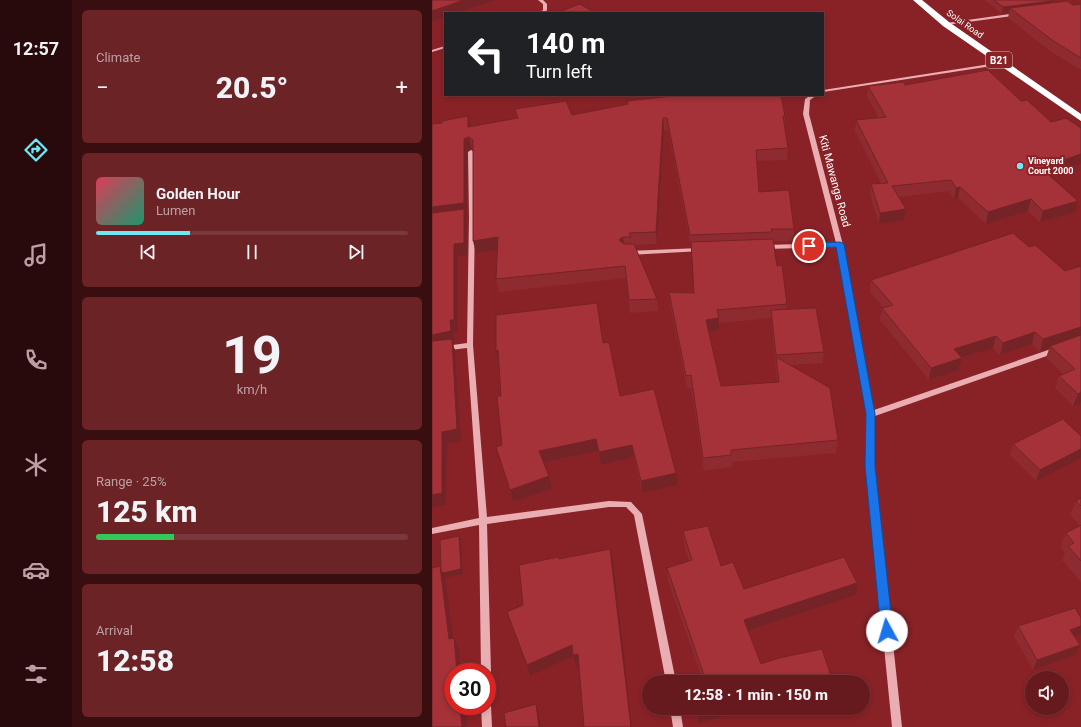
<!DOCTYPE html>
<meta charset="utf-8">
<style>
body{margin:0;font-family:Roboto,sans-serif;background:#6c2326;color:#f1f3f6;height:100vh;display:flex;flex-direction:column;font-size:15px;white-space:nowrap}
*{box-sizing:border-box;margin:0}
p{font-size:13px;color:#bca1a4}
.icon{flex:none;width:22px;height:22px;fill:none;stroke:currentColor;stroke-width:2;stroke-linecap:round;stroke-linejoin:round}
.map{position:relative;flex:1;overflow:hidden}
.side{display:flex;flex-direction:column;gap:10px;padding:10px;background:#380e10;width:360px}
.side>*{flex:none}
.guide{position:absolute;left:12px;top:12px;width:380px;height:84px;border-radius:0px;box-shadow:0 2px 6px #0003,0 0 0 1px #79383b;background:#202124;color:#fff;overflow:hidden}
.buttons{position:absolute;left:593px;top:671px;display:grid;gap:8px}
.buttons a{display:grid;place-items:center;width:44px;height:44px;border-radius:50%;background:#661a1d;box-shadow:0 2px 6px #0003,0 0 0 1px #79383b;font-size:20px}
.speed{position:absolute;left:12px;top:663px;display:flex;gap:8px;font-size:20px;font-weight:700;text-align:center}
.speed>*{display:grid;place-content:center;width:52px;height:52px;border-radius:50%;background:#661a1d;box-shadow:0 2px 6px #0003,0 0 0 1px #79383b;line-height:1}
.speed .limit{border:6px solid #d22;background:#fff;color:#111}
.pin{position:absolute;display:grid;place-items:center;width:34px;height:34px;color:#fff;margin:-17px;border:2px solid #fff;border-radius:50%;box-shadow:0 1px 4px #0007}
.me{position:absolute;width:44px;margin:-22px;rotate:354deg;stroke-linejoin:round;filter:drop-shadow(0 0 3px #0008)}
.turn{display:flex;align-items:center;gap:14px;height:84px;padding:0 16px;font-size:18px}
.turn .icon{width:52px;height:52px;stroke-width:2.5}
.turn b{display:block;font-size:28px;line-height:34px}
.big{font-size:30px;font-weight:800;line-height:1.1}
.side .widget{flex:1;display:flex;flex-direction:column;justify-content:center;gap:6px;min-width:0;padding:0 14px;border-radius:6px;background:#6c2326}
.side .dial{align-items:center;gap:0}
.dial b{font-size:52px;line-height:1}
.song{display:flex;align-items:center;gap:12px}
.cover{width:48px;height:48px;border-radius:6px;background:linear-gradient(135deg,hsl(350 70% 55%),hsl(160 70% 35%))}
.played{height:4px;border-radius:2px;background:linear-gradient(90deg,#6fe8f6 30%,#79383b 30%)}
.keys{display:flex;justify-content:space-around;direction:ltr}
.heat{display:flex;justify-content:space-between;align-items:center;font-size:22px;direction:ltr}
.charge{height:6px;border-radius:3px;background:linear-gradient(90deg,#34c759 25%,#79383b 0)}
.trip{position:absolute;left:210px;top:675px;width:228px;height:40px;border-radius:20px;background:#661a1d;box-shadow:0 2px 6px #0003,0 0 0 1px #79383b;font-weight:800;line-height:40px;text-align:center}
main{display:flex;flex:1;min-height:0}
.tab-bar{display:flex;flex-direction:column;width:72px;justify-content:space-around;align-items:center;background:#290a0c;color:#bca1a4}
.tab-bar .icon{width:28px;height:28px}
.tab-bar .active{color:#6fe8f6}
.tab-bar b{font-size:18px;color:#f1f3f6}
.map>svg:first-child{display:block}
</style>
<main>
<nav class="tab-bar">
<b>12:57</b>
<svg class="icon active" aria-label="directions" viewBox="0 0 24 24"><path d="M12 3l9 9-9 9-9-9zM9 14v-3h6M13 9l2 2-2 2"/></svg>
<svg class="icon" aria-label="music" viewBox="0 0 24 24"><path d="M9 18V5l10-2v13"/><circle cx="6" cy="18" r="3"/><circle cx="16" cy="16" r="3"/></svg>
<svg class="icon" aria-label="phone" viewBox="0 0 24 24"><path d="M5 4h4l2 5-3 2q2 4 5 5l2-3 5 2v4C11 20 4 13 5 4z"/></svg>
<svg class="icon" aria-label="climate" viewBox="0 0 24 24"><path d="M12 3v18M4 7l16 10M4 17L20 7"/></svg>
<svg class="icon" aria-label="car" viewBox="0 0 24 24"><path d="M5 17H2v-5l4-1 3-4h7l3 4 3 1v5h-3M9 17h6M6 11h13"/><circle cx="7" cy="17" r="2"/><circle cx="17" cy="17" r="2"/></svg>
<svg class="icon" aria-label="filters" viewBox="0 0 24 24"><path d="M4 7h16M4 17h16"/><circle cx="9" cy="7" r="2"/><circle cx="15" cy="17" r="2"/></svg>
</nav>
<section class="side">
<div class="widget"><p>Climate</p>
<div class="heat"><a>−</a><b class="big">20.5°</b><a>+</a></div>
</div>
<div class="widget">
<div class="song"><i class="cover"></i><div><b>Golden Hour</b><p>Lumen</p></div></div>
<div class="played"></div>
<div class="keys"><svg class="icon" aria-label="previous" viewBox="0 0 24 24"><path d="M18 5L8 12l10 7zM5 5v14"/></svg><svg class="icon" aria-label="pause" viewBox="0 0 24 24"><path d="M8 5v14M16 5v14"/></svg><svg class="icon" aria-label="next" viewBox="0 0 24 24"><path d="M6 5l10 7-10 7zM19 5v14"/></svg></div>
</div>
<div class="widget dial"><b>19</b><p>km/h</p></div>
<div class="widget"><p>Range · 25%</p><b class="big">125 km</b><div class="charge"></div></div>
<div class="widget"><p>Arrival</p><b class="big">12:58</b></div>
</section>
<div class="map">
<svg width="649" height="727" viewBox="0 0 649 727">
<rect width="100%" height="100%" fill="#882227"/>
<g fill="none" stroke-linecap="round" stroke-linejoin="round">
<g fill="#eaadb1" fill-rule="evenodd">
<polygon points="106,0 111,0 115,4 115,10 112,13 107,13 111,10 111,4"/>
<polygon points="585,13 587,13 587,15 514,25 512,24 514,23"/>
<polygon points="13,46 13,48 0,52 0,50"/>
<polygon points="571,62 573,63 573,64 391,92 391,90"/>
<polygon points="379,95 385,95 378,100 377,114 411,245 442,410 622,348 626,348 627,350 626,352 443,416 442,466 470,727 460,727 434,466 435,414 405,247 334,249 331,247 334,245 404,243 371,114 373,99"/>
<polygon points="39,150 42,152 43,217 41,345 55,517 177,501 199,502 210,514 244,682 234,682 202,515 194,507 177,507 55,524 59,672 57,675 55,676 55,672 49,672 47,525 0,534 0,528 47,518 35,348 0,352 0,348 35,343 37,217 36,152"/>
<polygon points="268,248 270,249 271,250 270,251 196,255 193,253 196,251"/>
<polygon points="55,702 57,703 59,706 60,727 50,727 49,706 55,706"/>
<polygon points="238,708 248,708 251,727 241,727"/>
</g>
<polygon fill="#fff" fill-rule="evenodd" points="481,0 490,0 517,22 649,114 649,121 511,26"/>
</g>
<g fill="#8e2b30" fill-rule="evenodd">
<polygon points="553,0 619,0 620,1 620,3 641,5 649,4 649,70 618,51 576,18 577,13 570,14"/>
<polygon points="473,85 649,164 617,175 643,212 608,222 596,211 554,224 526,198 522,199 517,191 466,197 474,209 472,220 447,224 438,195 439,184 449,183 423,131 424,120 447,118 435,97 436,86"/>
<path d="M195,101L353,116V127L356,148L355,160L325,161L327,192L362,229V241H341L345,266L355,304L354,310L392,352L391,363L357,365L406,440L404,453L300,462V467L272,471L259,388H255L238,305L237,292L262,293L260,247H259L236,130H232L225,244L202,245L225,299L226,311L198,313L194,278L67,292L64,279L65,249L44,253L41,149H40L35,151V215H34L35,221V255L26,256V332H22L23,343L21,344L23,351L29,441L15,444L14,505L0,508V124L10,123L36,116L38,127L85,119L83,109L140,115L195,104ZM339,318L345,382L289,386L277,332L287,330V323Z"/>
<polygon points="597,247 633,271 649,266 649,403 641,406 623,388 627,376 631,374 614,358 617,349 608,352 600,344 568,355 561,348 530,358 527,370 497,380 448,320 450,308 451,308 438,292 439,280"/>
<polygon points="167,315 171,343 188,396 244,473 246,485 210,493 202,457 169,465 166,451 112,463 117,476 120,489 81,502 64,447 70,445 69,396 66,360 64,351"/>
<polygon points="631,419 604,481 578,455 581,444"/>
<polygon points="649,498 649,582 630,560 633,553 628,547 634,533 648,526 638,515 644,501"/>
<polygon points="251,531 289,566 312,589 424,595 316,631 329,664 398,682 257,682 270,678 236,581 235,568 257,561 252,543"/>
<polygon points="649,618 649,634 642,637 643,655 601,670 582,636 586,626"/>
<polygon points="262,708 311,708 311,711 266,723"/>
</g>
<g fill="#742327">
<polygon points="32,0 63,0 24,13 13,13 13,17 0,21 0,11"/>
<polygon points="620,1 619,7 578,8 577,13 570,14 571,7"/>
<polygon points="36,116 39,128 36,127"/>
<polygon points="231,118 232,130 225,244 224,232"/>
<polygon points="37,137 40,149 35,151 35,215 34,215 35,221 35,255 26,256 26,332 22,332 23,343 21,344 23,351 29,441 15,444 14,505 0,508 0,207 32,139"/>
<polygon points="649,154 649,164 606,179 609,168"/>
<polygon points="528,187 526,198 522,199 524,188"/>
<polygon points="599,199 596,211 554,224 556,212"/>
<polygon points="646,201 643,212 608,222 611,211"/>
<polygon points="474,209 472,220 447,224 448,213"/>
<polygon points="66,237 69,249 44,253 41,241"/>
<polygon points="191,237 193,250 187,240"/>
<polygon points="287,318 287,330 275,332 274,320"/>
<polygon points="649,327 649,338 618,346 617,349 608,352 611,339"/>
<polygon points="603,332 600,344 568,355 571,343"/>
<polygon points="564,336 561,348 519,361 522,349"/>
<polygon points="66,350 67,363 64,351"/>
<polygon points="530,358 527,370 497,380 499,368"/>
<polygon points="649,392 649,403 641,406 646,394"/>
<polygon points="164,439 166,451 110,463 107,451"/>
<polygon points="200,445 202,457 169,465 167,452"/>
<polygon points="649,449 649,458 604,481 608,470"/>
<polygon points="244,473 246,485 210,493 209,481"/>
<polygon points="117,476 120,489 81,502 78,490"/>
<polygon points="27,536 29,542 31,574 13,578 23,651 17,639 8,566 11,573"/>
<polygon points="178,549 181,560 200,727 199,727"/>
<polygon points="425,583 424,595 312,632 312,620"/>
<polygon points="649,626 649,634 633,640 638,630"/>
<polygon points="22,638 27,650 29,672 25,672"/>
<polygon points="140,645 146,654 149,665 144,666 141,656 98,676 95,665"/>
<polygon points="648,645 643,655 601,670 605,660"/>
<polygon points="359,676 358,682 343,682"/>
<polygon points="399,676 398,682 373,682"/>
<polygon points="104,704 107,714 109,727 107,727"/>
<polygon points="28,706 33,706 35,727 30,727"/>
<polygon points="280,708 311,708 311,711 266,723 265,712"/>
</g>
<g fill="#a53238" stroke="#742327">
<polygon points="0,0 32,0 0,11"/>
<polygon points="562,0 619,0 620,1 571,7"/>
<polygon points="635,1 641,5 649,4 649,58 620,40 578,8"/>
<polygon points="148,4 163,13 124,13"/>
<polygon points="556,70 589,101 595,100 619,122 634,118 649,128 649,154 609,168 646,201 611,211 599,199 556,212 528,187 524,188 519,180 460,186 474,209 448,213 439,184 456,183 424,120 454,117 436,86 472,82 473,85"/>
<polygon points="250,95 349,95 353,116 351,116 356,148 324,150 327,192 357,190 362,229 339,229 340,232 258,235 235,118 231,118 224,232 197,233 199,237 191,237 187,240 192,244 202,244 225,299 197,300 193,266 64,279 66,237 41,241 41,140 37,137 32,139 32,203 0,207 0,124 10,123 10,121 36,116 36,127 86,118 83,109 134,101 140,115 196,104 195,101"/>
<polygon points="32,209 32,243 22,244 22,320 18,320 19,331 0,335 0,213"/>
<polygon points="581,233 597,247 603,245 633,271 649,266 649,327 611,339 603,332 571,343 564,336 522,349 530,358 499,368 450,308 461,305 439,280"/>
<polygon points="341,239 345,266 350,265 355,304 285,310 287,318 274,320 289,386 347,382 344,357 398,388 406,440 299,450 299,455 271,458 259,375 254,376 237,292 262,293 259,242"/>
<polygon points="165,303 171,343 177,342 188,396 222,389 244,473 209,481 200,445 167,452 164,439 107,451 117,476 78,490 64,447 70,445 65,396 69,396 66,350 64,351 64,315"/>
<polygon points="384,308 392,352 344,355 339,310"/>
<polygon points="649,335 649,392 646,394 627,376 643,369 618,346"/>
<polygon points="20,339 25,429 10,432 10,493 0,495 0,341"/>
<polygon points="631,419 649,436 649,449 608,470 581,444"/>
<polygon points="649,498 649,506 644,501"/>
<polygon points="649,525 649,561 636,546 642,543 634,533"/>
<polygon points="276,526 289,566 301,562 312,589 412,557 425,583 312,620 329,664 347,658 390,649 399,676 373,682 360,682 359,676 343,682 257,682 273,678 235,568 260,560 251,531"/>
<polygon points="27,536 29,569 11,573 9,570 8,540"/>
<polygon points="178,549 199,727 152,727 146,654 141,655 140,645 95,665 75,612 91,605 87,565 127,557 127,559"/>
<polygon points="8,566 17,639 22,638 25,672 21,672 21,706 28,706 30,727 0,727 0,568"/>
<polygon points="643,608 649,618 649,626 638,630 648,645 605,660 586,626"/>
<polygon points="104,704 107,727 74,727 72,713"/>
<polygon points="264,708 280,708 265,712"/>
</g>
<polygon fill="#1a73e8" stroke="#114b97" points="408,242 412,244 443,414 443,466 461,631 459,635 455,636 451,635 449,631 433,466 434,414 404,247 377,248 373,246 377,243"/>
<circle fill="#6fe8f6" stroke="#882227" stroke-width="1.5" cx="588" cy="166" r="4"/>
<g text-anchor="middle" stroke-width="4" stroke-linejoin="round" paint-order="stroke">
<g font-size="9" fill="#fff" stroke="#882227">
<text transform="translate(533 24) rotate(35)" y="3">Solai Road</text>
</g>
<g font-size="9" font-weight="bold" fill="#fff" stroke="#882227" text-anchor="start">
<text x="596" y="164">Vineyard<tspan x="596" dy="10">Court 2000</tspan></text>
</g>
<rect fill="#882227" stroke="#dbbdbe" stroke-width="1" x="554" y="52" width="26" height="16" rx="3"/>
<g font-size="10" font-weight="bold" fill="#fff">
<text x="567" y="64">B21</text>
</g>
<g font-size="11" fill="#fff" stroke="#882227">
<text transform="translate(403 181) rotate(75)" y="4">Kiti Mawanga Road</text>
</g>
</g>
</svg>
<div class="buttons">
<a><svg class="icon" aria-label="sound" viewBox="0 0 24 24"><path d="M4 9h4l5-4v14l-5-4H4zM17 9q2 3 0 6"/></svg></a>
</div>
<div class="speed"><div class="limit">30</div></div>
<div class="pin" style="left:377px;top:246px;background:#d93025"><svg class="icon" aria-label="arrive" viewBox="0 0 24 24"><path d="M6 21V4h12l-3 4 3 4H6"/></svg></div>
<svg class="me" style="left:455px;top:631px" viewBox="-20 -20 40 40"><circle r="19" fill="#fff"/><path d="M0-13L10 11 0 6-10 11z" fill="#1a73e8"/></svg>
<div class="trip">12:58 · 1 min · 150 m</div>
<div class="guide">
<div class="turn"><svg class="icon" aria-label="left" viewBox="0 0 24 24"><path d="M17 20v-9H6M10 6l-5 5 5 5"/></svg><div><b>140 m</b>Turn left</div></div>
</div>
</div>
</main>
